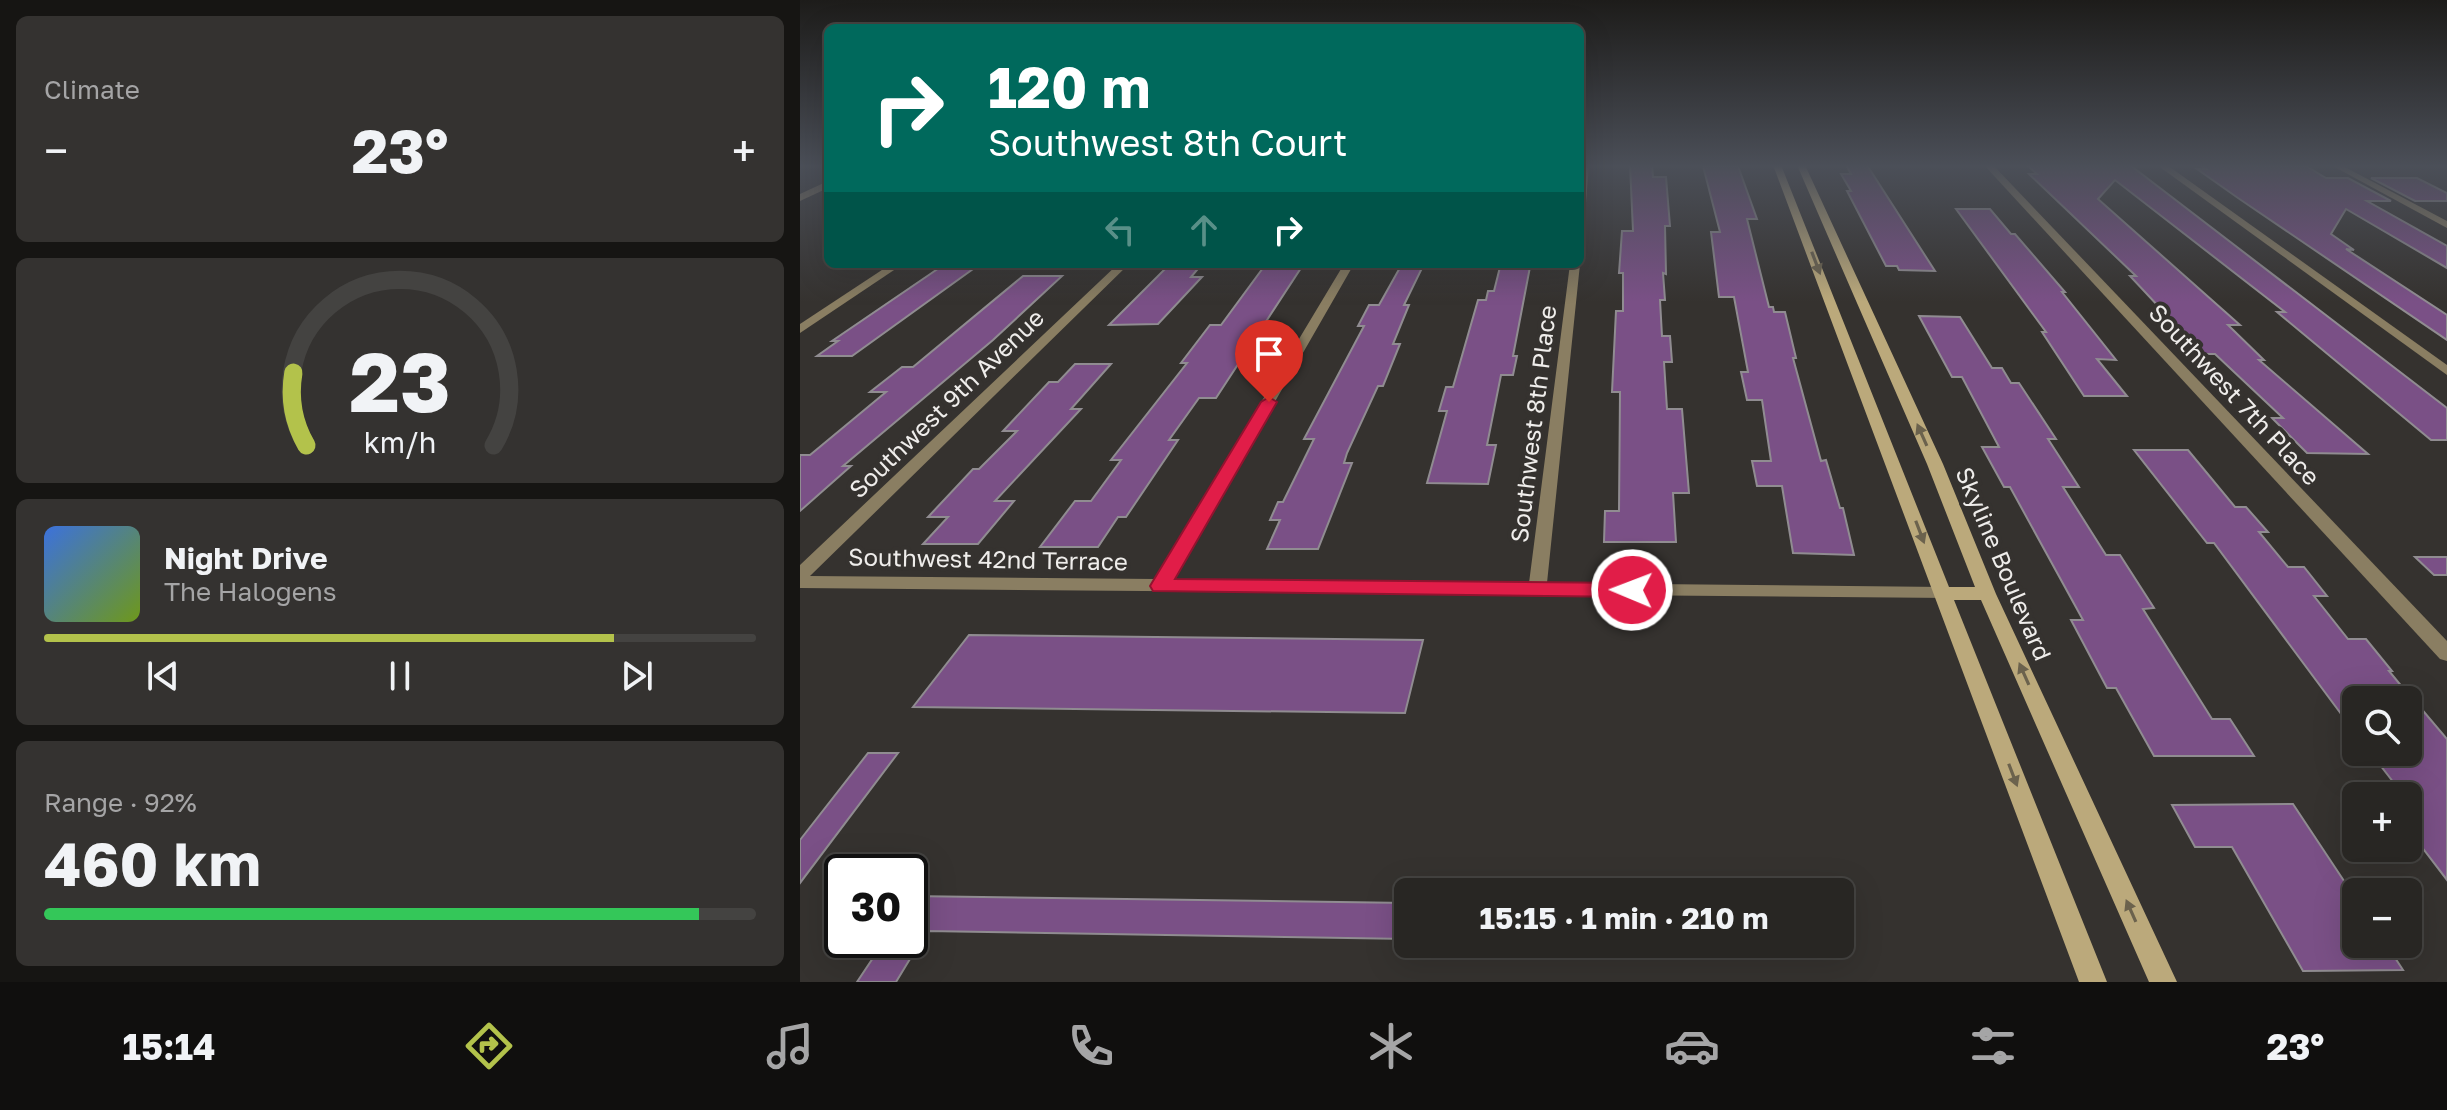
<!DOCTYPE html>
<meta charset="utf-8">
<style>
body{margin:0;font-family:"Golos Text",sans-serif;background:#343230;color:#f1f3f6;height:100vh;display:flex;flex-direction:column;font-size:30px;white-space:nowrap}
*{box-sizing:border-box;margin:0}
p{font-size:26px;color:#a5a5a6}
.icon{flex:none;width:44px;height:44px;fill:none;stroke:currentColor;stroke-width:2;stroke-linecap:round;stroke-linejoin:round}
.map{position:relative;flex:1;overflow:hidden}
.panel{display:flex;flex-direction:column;gap:16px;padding:16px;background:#161513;width:800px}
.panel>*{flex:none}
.banner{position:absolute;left:24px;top:24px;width:760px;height:244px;border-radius:12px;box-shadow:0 8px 32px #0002,0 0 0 2px #444341;background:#00695c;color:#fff;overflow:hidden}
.controls{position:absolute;left:1542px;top:686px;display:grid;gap:16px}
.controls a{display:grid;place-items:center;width:80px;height:80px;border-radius:12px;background:#282623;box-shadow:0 8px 32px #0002,0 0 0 2px #444341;font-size:40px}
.speed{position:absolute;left:24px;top:854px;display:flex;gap:16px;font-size:40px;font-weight:700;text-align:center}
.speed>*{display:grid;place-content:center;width:104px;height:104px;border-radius:50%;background:#282623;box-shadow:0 8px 32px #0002,0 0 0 2px #444341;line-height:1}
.speed .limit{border:4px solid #111;border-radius:12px;background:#fff;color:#111}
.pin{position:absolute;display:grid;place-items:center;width:68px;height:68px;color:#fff;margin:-82px -34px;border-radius:50% 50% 50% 0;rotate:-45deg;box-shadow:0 0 8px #0007}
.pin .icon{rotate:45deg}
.me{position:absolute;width:88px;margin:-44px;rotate:271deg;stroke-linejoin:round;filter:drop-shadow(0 0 6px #0008)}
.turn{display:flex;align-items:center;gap:28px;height:168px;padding:0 32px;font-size:36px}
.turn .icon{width:104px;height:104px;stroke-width:2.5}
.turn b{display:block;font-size:56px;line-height:68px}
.lanes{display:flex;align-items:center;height:76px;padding:0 32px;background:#0003;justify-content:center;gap:40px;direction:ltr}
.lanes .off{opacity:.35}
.big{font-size:60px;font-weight:700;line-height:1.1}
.panel .tile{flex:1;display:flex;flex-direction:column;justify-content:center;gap:12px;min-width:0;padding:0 28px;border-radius:12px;background:#343230}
.panel .dial{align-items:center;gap:0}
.dial svg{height:208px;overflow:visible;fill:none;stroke:#444341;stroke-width:7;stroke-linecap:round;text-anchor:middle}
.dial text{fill:#f1f3f6;stroke:none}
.song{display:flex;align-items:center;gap:24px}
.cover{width:96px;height:96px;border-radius:12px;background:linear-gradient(135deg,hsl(220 70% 55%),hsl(80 70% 35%))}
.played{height:8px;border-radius:4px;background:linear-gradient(90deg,#b3c24b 80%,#444341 80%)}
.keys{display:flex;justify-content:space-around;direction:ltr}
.heat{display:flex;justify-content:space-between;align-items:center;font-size:44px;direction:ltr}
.charge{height:12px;border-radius:6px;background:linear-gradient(90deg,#34c759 92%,#444341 0)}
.trip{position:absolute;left:594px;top:878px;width:460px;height:80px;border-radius:12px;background:#282623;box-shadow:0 8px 32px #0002,0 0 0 2px #444341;font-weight:700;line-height:80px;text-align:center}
.tabs{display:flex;height:128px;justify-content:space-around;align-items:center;background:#100f0e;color:#a5a5a6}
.tabs .icon{width:56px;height:56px}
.tabs .selected{color:#b3c24b}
.tabs b{font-size:36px;color:#f1f3f6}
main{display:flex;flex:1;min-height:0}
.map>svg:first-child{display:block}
</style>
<main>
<section class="panel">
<div class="tile"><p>Climate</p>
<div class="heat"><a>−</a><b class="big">23°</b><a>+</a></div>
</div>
<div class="tile dial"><svg viewBox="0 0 100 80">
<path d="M14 69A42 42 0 1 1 86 69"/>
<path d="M14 69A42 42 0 0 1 9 41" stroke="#b3c24b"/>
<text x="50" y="56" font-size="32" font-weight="700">23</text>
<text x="50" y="72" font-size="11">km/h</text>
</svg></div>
<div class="tile">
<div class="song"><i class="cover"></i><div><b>Night Drive</b><p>The Halogens</p></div></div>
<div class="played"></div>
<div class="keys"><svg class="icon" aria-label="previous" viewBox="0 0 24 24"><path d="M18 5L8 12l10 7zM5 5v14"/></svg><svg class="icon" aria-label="pause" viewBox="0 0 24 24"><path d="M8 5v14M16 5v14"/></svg><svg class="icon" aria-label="next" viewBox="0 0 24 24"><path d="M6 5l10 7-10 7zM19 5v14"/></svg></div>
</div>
<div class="tile"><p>Range · 92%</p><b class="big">460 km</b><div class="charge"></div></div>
</section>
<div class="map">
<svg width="1647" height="982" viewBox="0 0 1647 982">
<rect width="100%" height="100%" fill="#35322f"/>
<g fill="#7a5086" stroke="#908c91" stroke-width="2">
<polygon points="830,165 852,165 853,177 866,177 870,226 865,226 866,274 863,273 865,300 860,300 862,336 870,336 872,362 864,362 867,409 882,409 889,493 873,493 876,542 804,542 805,511 819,511 820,392 812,392 816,311 823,311 823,273 819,273 822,231 833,231"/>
<polygon points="1046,165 1067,165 1135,271 1099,270 1097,266 1086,266 1047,191 1051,191 1041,174 1051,174"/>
<polygon points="1227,165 1330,165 1647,408 1647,440 1631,440 1477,312 1485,312 1315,180 1298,199 1440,325 1428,325 1464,360 1459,360 1568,454 1507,453 1472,418 1483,418 1415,354 1403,354 1330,276 1336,276 1229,174 1237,174"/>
<polygon points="1400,165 1506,166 1526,178 1548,178 1591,201 1567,201 1647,246 1647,268 1546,209 1531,234 1554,250 1546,249 1647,315 1647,340 1438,198 1397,169 1406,169"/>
<polygon points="903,166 938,166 957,219 947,219 969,307 973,307 974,312 985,312 996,358 993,358 1021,461 1026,460 1040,508 1043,508 1054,555 993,553 982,486 957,486 952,461 971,461 962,400 947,400 941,372 948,372 934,297 919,297 911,232 920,232"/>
<polygon points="1571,178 1617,178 1647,193 1647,201 1615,201"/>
<polygon points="1156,209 1190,209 1211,234 1215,234 1265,292 1262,292 1316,360 1297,359 1327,396 1284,396 1242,332 1246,332"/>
<polygon points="145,264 180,264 52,356 17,356 38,341 32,341"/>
<polygon points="370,264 402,264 391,277 402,277 358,324 309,325"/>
<polygon points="602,264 624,264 604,305 609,305 593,344 600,344 583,386 578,386 547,453 544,463 552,463 518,549 467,549 480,520 470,520 478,502 483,502 514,439 504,439 564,326 558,326 569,305 579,305"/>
<polygon points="473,265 503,265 416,398 399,398 369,440 378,440 326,517 318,517 298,547 240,547 275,501 291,501 321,460 311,460 387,363 381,363 410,325 421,325 463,268 470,268"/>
<polygon points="700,267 730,267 713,356 717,356 713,375 701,375 687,445 696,445 688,484 627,483 647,411 639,411 646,387 653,387 678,300 686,300 688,291 694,291"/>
<polygon points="223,276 262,276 193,340 43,466 51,466 0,511 0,455 10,455 86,392 70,392 102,367 113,367"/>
<polygon points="1119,316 1160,317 1192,368 1202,368 1211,383 1219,383 1256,439 1248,439 1279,487 1263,487 1306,555 1320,555 1354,608 1343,609 1412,719 1430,719 1454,756 1354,756 1316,688 1307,688 1271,620 1283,620 1210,487 1204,487 1182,447 1199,447 1162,377 1152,377"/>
<polygon points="275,364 311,364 271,409 281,409 195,501 214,501 178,544 123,544 148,517 128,517 173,469 179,469 217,431 203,431 249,382 258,382"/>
<polygon points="1334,450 1388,450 1435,507 1446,507 1468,532 1459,532 1488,567 1504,567 1527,596 1514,596 1548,639 1566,639 1592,671 1589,671 1603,688 1556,686 1556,734 1414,543 1407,543"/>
<polygon points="1615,557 1647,557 1647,575 1634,575"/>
<polygon points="169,635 623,640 605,713 113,707"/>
<polygon points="1608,693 1647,739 1647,880 1608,829 1608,783 1594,783 1570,752 1608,752"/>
<polygon points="68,753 98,753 0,883 0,840"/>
<polygon points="1493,804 1556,899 1556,944 1586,944 1603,970 1503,971 1432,847 1395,847 1372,805"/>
<polygon points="110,896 608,903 608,939 127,931 96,982 57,982 85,940 110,940"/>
</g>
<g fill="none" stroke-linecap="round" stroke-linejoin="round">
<g fill="#8a7e62" fill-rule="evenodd">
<polygon points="781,165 789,165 785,215 780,218"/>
<polygon points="1184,165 1193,165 1647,641 1647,661 1640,659"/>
<polygon points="1357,165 1367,165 1647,365 1647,375"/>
<polygon points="1531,165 1541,165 1647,221 1647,228"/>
<polygon points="28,181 28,188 0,201 0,194"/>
<polygon points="780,263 780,264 747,583 1144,587 1150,588 1153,593 1150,598 0,588 0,565 318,264 329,264 10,576 355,579 544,264 554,264 373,579 729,583 770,264"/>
<polygon points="91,264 103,264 0,333 0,324"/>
</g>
<polygon fill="#bba97b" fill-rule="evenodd" points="973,165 981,165 1149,587 1175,587 1127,464 997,165 1005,165 1143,464 1196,594 1377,982 1349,982 1181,600 1154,600 1307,982 1279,982"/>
</g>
<defs><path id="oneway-solid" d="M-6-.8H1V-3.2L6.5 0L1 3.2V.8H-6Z" transform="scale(2)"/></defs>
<g fill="#6b624d">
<use href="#oneway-solid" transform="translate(1016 263) rotate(69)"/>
<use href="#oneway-solid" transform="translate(1122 435) rotate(-114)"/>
<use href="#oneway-solid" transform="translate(1120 532) rotate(69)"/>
<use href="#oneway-solid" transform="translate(1224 674) rotate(-114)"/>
<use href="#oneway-solid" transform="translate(1213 775) rotate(69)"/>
<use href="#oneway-solid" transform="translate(1331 911) rotate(-114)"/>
</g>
<linearGradient id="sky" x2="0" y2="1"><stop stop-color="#1d1c1a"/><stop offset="0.55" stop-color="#4b4f58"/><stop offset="1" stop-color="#4b4f58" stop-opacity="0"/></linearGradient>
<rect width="1647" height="302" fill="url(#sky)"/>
<polygon fill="#e11d48" stroke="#92132f" stroke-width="2" points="469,397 477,402 375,579 832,583 840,585 843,590 840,595 832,597 353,591 350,586 353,581 461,402"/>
<g text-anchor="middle" stroke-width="8" stroke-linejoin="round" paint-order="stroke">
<g font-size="24" fill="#efedeb" stroke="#35322f">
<text transform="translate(1434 395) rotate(47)" y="8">Southwest 7th Place</text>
<text transform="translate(147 404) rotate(-44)" y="8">Southwest 9th Avenue</text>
<text transform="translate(734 424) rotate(-83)" y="8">Southwest 8th Place</text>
<text transform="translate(188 560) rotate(1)" y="8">Southwest 42nd Terrace</text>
<text transform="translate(1203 564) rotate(67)" y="8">Skyline Boulevard</text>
</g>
</g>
</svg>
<div class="controls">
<a><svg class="icon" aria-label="search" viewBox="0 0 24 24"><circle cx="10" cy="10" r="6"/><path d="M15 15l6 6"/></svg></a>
<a>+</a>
<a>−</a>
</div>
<div class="speed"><div class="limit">30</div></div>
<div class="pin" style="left:469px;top:402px;background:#d93025"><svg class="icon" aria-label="arrive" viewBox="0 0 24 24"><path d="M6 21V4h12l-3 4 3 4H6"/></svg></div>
<svg class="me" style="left:832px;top:590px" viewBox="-20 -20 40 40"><circle r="17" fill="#e11d48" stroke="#fff" stroke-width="3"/><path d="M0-11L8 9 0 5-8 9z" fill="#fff"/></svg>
<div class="trip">15:15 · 1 min · 210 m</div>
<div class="banner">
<div class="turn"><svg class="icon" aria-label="right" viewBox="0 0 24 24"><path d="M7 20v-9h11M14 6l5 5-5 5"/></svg><div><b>120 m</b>Southwest 8th Court</div></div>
<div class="lanes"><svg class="icon off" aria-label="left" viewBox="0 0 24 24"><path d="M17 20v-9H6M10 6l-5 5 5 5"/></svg><svg class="icon off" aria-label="ahead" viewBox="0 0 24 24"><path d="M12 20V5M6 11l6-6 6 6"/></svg><svg class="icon" aria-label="right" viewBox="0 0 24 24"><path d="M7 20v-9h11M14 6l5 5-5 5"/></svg></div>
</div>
</div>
</main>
<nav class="tabs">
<b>15:14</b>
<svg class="icon selected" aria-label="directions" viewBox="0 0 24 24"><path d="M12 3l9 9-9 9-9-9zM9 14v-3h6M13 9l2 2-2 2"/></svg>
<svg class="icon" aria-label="music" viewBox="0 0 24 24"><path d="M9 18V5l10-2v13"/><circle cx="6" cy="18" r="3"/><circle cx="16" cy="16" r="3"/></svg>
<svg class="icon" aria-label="phone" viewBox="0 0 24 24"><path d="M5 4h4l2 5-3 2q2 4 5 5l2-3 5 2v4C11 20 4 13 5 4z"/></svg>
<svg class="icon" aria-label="climate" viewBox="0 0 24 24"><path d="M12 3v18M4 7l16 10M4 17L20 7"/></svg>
<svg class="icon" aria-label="car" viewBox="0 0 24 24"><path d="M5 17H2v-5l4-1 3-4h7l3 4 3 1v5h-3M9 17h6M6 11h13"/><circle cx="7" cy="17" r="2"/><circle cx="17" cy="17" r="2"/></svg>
<svg class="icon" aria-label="filters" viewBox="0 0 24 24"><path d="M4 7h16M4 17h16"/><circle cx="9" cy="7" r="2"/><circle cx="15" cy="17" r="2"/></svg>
<b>23°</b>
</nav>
